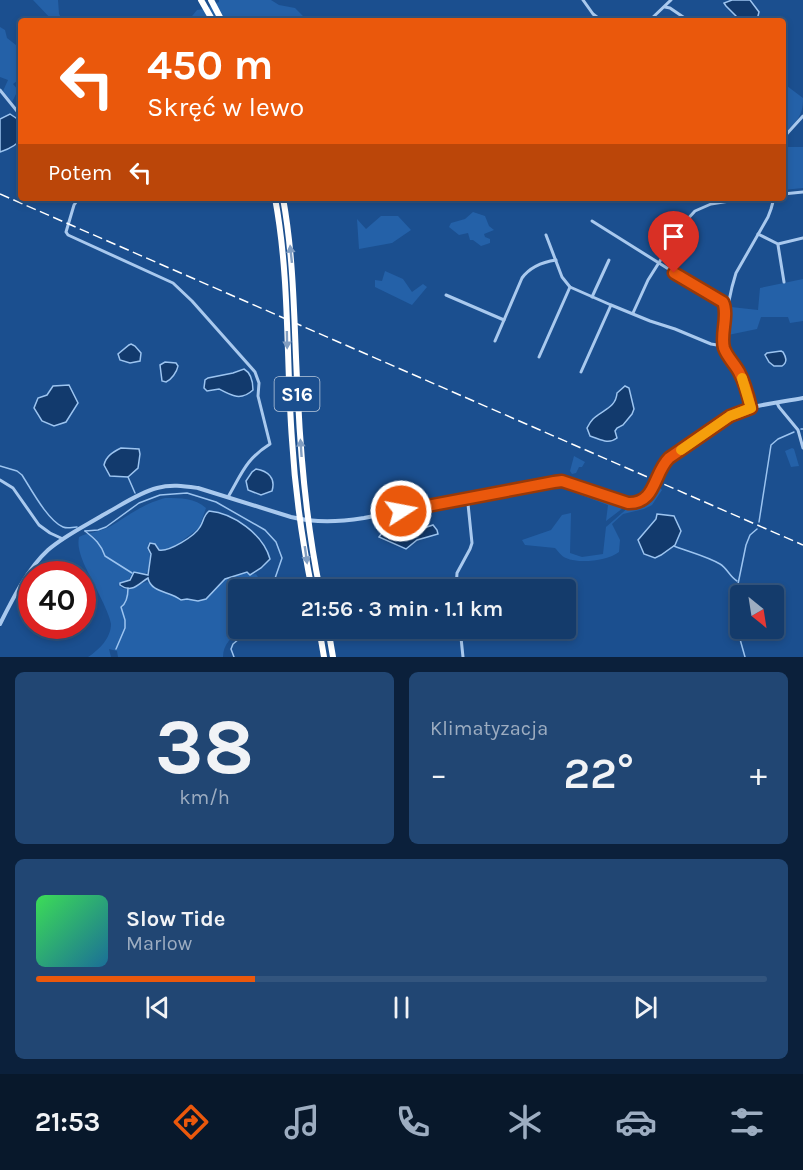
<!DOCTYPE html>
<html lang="pl">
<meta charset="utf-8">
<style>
body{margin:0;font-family:Karla,sans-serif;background:#214673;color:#f1f3f6;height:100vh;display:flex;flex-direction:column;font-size:22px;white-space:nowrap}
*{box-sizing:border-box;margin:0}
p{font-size:20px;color:#9dadc1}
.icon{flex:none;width:33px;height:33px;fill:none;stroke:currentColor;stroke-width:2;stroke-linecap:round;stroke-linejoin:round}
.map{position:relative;height:657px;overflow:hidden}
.sheet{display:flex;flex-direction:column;gap:15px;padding:15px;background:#0b203b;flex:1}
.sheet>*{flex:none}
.hud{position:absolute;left:18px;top:18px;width:768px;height:183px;border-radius:6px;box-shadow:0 3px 9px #0003,0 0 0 2px #33557e;background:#ea580c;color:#fff;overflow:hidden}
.needle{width:39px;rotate:150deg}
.fabs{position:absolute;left:730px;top:585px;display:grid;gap:12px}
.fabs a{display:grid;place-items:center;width:54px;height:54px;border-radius:6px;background:#143b6b;box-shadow:0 3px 9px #0003,0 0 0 2px #33557e;font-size:30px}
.speed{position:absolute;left:18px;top:561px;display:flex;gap:12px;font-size:30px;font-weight:700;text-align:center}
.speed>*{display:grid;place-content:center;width:78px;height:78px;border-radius:50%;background:#143b6b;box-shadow:0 3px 9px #0003,0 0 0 2px #33557e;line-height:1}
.speed .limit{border:9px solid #d22;background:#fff;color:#111}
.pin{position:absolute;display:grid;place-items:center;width:51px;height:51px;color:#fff;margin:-62px -26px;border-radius:50% 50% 50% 0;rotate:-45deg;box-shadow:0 0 6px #0007}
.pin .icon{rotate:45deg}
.me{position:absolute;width:66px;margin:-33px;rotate:79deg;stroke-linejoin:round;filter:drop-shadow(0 0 4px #0008)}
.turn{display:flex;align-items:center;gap:21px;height:126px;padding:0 30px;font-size:27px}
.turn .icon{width:78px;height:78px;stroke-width:2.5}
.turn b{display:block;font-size:42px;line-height:51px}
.then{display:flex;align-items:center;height:57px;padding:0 30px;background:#0003;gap:12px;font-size:22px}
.big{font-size:45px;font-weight:600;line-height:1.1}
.sheet .widget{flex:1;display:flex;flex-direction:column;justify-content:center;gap:9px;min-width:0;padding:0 21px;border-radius:9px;background:#214673}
.sheet .dial{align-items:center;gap:0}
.dial b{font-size:78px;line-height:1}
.song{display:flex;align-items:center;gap:18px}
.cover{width:72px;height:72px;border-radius:9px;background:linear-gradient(135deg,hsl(130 70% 55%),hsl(200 70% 35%))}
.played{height:6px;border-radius:3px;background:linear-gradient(90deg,#ea580c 30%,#33557e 30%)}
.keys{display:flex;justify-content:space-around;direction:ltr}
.heat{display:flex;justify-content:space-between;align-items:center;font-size:33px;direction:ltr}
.sheet .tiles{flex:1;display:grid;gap:15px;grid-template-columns:1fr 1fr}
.widget:last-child{grid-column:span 2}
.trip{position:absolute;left:228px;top:579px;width:348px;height:60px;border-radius:6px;background:#143b6b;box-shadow:0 3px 9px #0003,0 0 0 2px #33557e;font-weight:600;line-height:60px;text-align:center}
.tabs{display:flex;height:96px;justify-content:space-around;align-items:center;background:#08182b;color:#9dadc1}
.tabs .icon{width:42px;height:42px}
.tabs .active{color:#ea580c}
.tabs b{font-size:27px;color:#f1f3f6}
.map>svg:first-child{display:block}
</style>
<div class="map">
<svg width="803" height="657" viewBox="0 0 803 657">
<rect width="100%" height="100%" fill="#1b4f8f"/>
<g fill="#2461a8">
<polygon points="33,0 58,0 59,14 63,21 53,21"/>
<polygon points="219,0 271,0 279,5 295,8 308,21 188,21 197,10 204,9 219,2"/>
<polygon points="0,27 5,30 7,38 21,49 21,78 13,84 18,90 12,102 3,91 8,80 0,77"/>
<path d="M783,83L803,98C803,118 796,121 783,135Z"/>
<polygon points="783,147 803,147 803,188 783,190"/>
<polygon points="473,212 485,216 489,226 494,230 484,234 485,237 490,239 490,243 481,246 473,240 470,240 468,233 459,235 449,227 451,223 465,219"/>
<polygon points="381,216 398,216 411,230 392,243 359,249 357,219 366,229"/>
<polygon points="385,271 403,279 412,292 423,284 427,287 412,305 375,287 375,280 382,281"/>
<polygon points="803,279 803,321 790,323 788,317 761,317 757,329 728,335 731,307 758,310 760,288"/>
<polygon points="792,448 794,449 799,466 791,467 785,451"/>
<polygon points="574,456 585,462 582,467 579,467 576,473 572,474 570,471"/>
<polygon points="567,485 624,504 623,508 606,521 608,505 557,486"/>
<path d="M657,485L662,490L652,505L644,509L623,514L612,524L620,540L619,552C607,561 579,564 566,558C561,556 559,552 555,548L525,545L522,540L551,530L562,515L571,513L570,553L582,557L603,554L606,527L630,506L641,503L646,501Z"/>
<path d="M165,498C181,498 195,498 206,508L199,528L179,543L165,551L160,550L156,544L149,542L147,548L150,555L148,571L146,573H138L133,571L129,579L118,585L123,589C133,588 139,583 148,582L155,589L175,595L181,600L187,599L198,601L206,599L225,579L247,572L250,575L256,574L258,577L253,589L238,590V628L241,629C232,637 223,644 223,657H118L117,651L109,649L111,657H88C99,650 111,638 111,624C110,613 90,577 84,564C81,556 77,547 79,537C89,532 101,532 111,526C131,514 141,505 165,498Z"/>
</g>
<g fill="#123a6d" stroke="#9cc4f0" stroke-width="1.5">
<polygon points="732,0 750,0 759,12 758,16 752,21 741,21 726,6 724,3"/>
<path d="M10,114L16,118L21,123C21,127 22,134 21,138C18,145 6,150 0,152C0,141 0,130 0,119Z"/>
<polygon points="131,344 135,346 141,353 140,361 130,363 120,360 118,354 129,345"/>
<path d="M781,351L783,352C786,357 788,362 782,366H774L769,362L765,355L767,353Z"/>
<path d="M165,362L176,363L178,366C177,372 171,380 166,382L162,381L160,365Z"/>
<path d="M244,369C251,373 253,381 253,390C241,401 232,396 219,389L207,391L204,388L205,380L208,378L233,373Z"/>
<polygon points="69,385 78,403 66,422 54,426 42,421 34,408 38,398 47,395 53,386"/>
<path d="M625,386L629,388L634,409L632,414L623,425L617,428L615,431L617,438C608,445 600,439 590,436L587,428C588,426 591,421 593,419C602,410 616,408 617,393Z"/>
<path d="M121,448L139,449L140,454L138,468L128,477L110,476L104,465C106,456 113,452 121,448Z"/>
<path d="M256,469C268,471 276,478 272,491L261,495L248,490L246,481L252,472Z"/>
<path d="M209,511C233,513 263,534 270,559L261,568L250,575L247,572L225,579L206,599L198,601L187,599L181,600C170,591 151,593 148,578C139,583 132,594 120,585V583L130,580L134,572L148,575L151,554L148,548L150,543L155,544L159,550C169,552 195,536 200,527C204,521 203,516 209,511Z"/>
<polygon points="657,514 674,516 681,531 675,545 661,555 655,558 644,554 638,540 656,519"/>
<polygon points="389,524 395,524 409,530 412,527 418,530 433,525 437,530 438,534 417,540 406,549 379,537"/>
</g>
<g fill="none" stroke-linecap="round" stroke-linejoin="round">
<g stroke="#9cc4f0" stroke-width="1.5">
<polyline points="801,429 803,429"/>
<path d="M0,466L17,471L22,475C31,489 48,521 63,527C68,529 72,527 77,527"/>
<polyline points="128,477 135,493"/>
<polyline points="759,522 771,445 778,439 794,432"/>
<polyline points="85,531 98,530 106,527 139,503 160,495 187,493 216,502 265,530 276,542 282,558 271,590"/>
<path d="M85,531C95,539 101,544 105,556L132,573"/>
<path d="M674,546C689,552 706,556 720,564C727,568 730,577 737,581"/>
<path d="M116,649L125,628V620L121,607C127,603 128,594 128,588"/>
<polyline points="234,657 231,649 233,644 252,628"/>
<polyline points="745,657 738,632 737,616 738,584 746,545 750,535 757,529"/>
</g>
<g stroke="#a9c9ee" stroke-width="3">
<polyline points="583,0 593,14 602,21"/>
<polyline points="665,7 670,8 689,21"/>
<polyline points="649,21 671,0"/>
<polyline points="0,90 21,116"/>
<polyline points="783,138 803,116"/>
<polyline points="783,194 803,192"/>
<path d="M79,198L74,205L66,232L68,235L173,283L192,301L255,372L259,383L258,396L270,444C246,459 242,473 228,497"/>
<polyline points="592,221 718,300 723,302 725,307"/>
<polyline points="758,234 778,244 803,238"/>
<polyline points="546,235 562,277 570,287 611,305 650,321 675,329 711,344 723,346"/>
<polyline points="778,245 784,282"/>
<polyline points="446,295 504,320"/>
<polyline points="592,297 609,260"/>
<polyline points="633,313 648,280 684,223 695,211 711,204 748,198"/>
<path d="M495,341L522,278C530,267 543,262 556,260"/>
<polyline points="539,357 570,287"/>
<polyline points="581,372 611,305"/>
<polyline points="777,403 779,407 798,430 803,448"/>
<polyline points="751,408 744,381 723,346 724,336 724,324 732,287 736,273 768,217 771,209 774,198"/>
<polyline points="0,480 13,488 39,525 50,533 63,539"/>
<polyline points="456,590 457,573 470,549 472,543 468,504 471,498"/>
<polyline points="460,628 463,657"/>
</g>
<path stroke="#a9c9ee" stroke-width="4" d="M0,624C12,600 28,568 48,550C64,536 85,526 103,515C120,506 138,493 157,488C171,484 184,486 198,488L291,517C316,523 338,522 364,518L553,481L570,483L628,503C658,504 651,473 669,458C678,450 689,444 699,437C712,428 724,417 739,411C759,404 782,402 803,398"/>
<g stroke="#fff" stroke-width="6">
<polyline points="201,0 213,21"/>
<polyline points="211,0 222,21"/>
<path d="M275,198C290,278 286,359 292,440C295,490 302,540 312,590"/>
<path d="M283,198C295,264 294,332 298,399C301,463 307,527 320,590"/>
<polyline points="319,628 324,657"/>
<polyline points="328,628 333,657"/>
</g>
<polyline stroke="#fff" stroke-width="1.5" stroke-dasharray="10 4.5" stroke-linecap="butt" points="0,194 803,545"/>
</g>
<defs><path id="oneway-solid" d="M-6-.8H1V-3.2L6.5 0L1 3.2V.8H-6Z" transform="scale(1.5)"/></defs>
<g fill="#829ec1">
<use href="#oneway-solid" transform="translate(291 254) rotate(-96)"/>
<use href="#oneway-solid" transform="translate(287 340) rotate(89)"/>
<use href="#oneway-solid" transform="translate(301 448) rotate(-94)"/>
<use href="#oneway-solid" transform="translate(306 555) rotate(82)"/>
</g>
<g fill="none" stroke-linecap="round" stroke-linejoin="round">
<g stroke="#983908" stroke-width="15">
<path id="route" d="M401,511L554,482L562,481L628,503C656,504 653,474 669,458L730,416L751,408C748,395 745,383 739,372C735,364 727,357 724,348C720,335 729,315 723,302L674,273"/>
</g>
<use href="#route" stroke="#ea580c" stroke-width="10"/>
<polyline stroke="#f59e0b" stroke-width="10" points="681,450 730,416 751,408 742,378"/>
</g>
<g text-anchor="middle" stroke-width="6" stroke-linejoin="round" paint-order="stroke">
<rect fill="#1b4f8f" stroke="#bbcadd" stroke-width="1.5" x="274.5" y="377" width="45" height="34" rx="4.5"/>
<g font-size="20" font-weight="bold" fill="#fff">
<text x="297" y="401">S16</text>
</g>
</g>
</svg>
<div class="fabs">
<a><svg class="needle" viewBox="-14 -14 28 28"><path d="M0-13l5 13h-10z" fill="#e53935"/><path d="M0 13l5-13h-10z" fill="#9dadc1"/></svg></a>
</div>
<div class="speed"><div class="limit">40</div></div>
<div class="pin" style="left:674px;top:273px;background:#d93025"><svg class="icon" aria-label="arrive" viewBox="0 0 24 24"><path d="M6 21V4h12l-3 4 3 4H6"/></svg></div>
<svg class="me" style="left:401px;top:511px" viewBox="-20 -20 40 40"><circle r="17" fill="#ea580c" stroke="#fff" stroke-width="3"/><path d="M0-11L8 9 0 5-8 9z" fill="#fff"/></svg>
<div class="trip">21:56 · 3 min · 1.1 km</div>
<div class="hud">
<div class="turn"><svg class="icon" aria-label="left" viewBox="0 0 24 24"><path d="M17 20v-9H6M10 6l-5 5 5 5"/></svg><div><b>450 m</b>Skręć w lewo</div></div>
<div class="then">Potem<svg class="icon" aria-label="left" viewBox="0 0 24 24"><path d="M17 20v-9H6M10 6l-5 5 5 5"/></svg></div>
</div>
</div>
<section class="sheet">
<div class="tiles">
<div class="widget dial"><b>38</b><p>km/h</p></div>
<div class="widget"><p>Klimatyzacja</p>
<div class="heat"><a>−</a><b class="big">22°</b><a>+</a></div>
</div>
<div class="widget">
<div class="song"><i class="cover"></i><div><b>Slow Tide</b><p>Marlow</p></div></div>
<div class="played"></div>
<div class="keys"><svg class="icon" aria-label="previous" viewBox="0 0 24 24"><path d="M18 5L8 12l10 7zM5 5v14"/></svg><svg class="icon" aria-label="pause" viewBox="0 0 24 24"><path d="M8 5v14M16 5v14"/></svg><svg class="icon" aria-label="next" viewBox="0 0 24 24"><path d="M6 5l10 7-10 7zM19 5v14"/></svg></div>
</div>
</div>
</section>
<nav class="tabs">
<b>21:53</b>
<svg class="icon active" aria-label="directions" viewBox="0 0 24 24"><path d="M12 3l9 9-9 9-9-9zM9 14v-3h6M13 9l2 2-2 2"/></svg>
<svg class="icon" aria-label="music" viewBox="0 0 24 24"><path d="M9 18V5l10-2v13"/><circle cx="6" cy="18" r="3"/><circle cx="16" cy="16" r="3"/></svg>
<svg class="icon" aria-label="phone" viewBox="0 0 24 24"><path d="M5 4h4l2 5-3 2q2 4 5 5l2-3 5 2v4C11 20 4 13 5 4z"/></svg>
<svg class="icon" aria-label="climate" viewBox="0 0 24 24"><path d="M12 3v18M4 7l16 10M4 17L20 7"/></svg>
<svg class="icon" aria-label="car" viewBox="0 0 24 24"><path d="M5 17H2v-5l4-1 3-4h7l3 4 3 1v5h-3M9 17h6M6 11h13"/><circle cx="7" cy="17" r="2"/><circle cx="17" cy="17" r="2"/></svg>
<svg class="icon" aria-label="filters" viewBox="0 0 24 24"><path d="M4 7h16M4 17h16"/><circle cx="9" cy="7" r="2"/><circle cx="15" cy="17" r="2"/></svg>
</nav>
